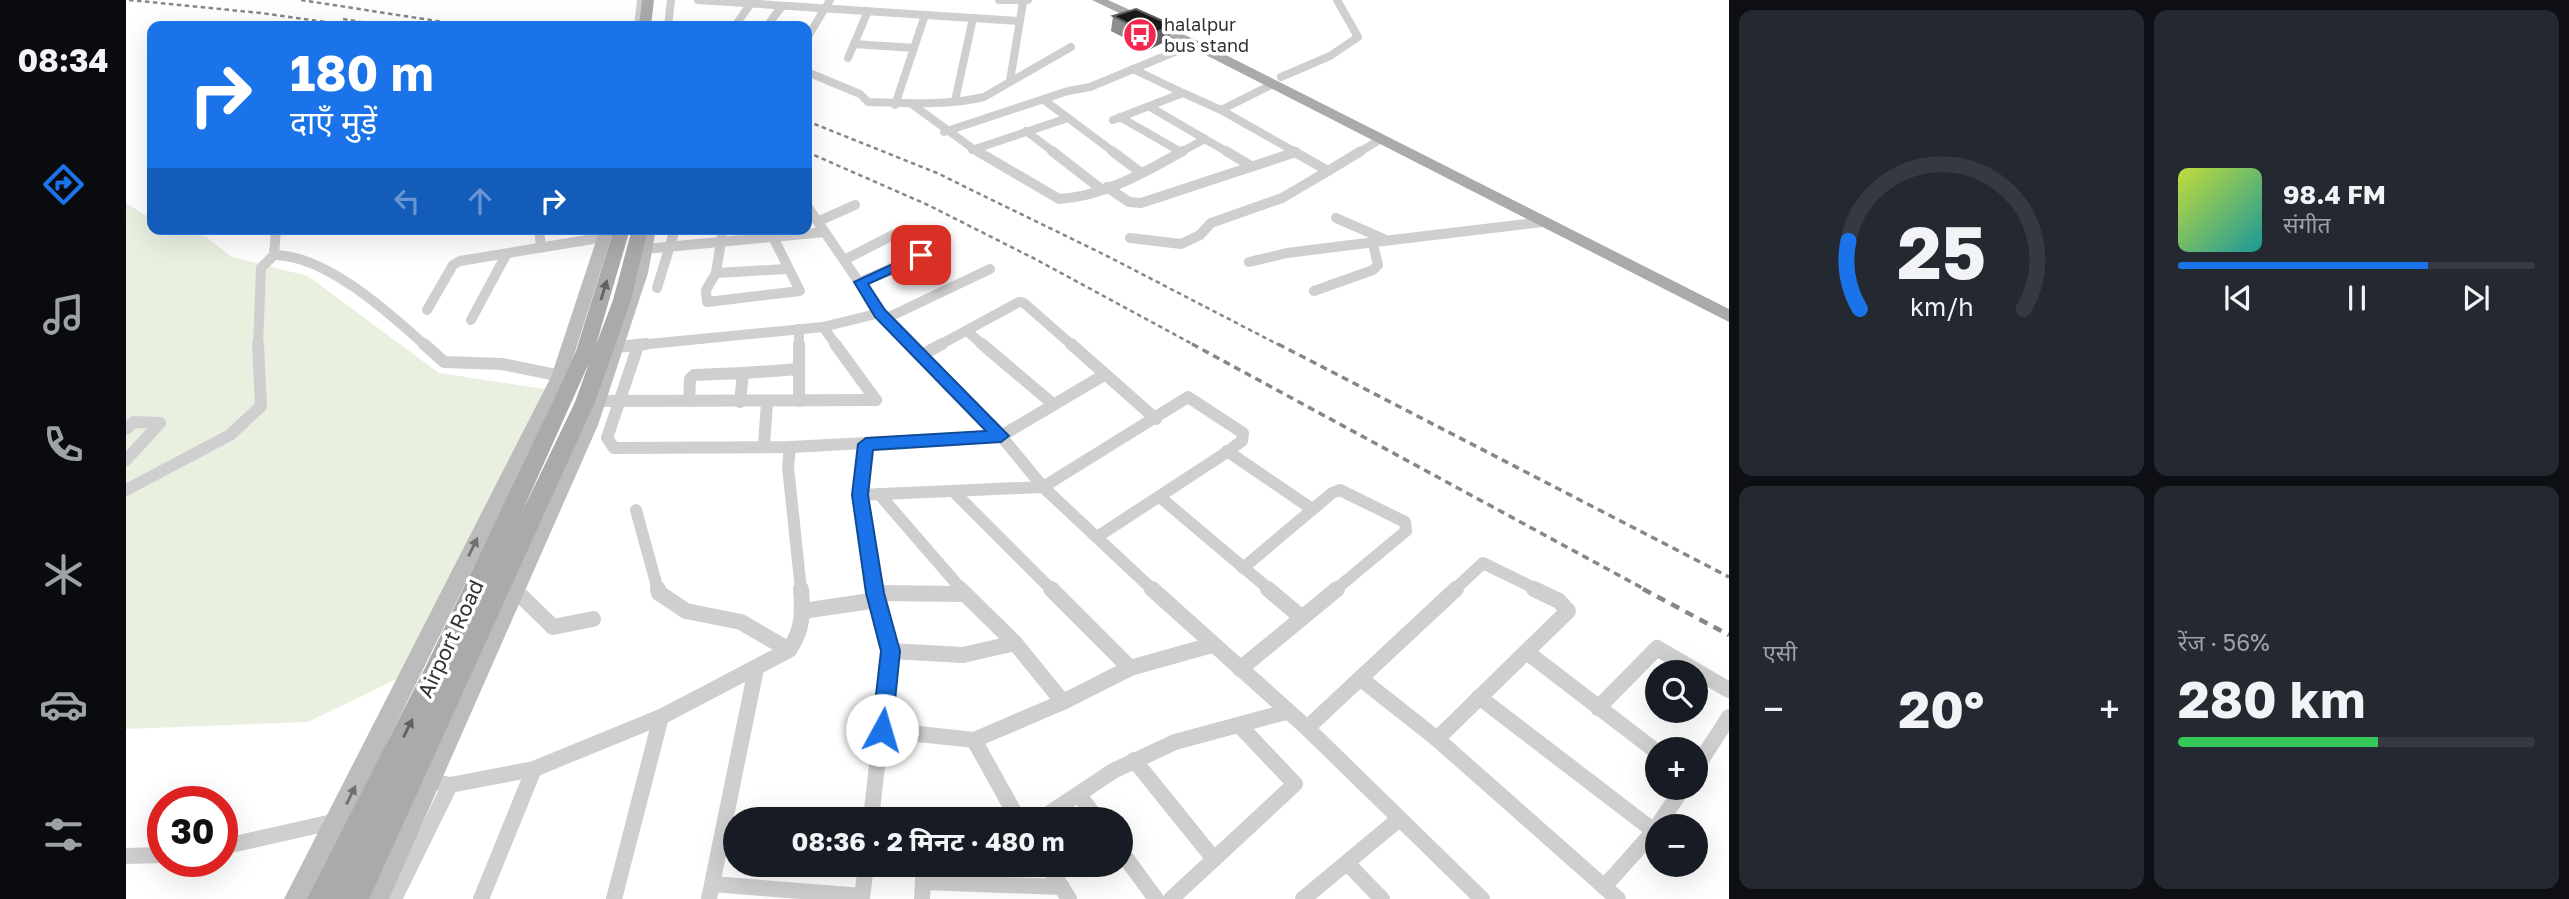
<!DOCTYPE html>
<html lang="hi">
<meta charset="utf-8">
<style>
body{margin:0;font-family:"Golos Text","Noto Sans Devanagari",sans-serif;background:#242831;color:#f1f3f6;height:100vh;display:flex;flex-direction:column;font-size:26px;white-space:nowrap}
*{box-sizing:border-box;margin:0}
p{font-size:23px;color:#9ea1a6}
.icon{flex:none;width:38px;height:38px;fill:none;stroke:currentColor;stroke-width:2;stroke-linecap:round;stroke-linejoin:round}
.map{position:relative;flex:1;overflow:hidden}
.sheet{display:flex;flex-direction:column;gap:10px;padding:10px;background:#0d0f14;width:840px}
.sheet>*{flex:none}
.guide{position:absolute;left:21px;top:21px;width:665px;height:214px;border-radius:14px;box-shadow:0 7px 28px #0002;background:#1a73e8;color:#fff;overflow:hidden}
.controls{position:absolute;left:1519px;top:660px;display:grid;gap:14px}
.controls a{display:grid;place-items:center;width:63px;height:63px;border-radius:50%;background:#171b24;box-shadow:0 7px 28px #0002;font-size:35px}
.speed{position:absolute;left:21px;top:786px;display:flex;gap:14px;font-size:35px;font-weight:700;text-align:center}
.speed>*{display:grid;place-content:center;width:91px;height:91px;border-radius:50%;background:#171b24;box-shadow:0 7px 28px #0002;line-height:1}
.speed .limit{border:10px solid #d22;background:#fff;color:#111}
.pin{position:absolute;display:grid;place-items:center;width:60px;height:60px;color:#fff;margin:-30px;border-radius:14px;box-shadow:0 4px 10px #0006}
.me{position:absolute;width:77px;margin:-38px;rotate:6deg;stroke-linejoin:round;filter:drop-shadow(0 0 5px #0008)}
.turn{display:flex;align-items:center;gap:24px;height:147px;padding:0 28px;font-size:32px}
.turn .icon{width:91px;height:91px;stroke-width:2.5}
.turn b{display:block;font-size:49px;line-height:60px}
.lanes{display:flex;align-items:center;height:66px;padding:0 28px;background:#0003;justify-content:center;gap:35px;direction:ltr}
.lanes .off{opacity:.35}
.big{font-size:52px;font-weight:700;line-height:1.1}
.sheet .widget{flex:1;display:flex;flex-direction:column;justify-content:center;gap:10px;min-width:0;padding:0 24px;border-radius:14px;background:#242831}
.sheet .dial{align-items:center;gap:0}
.dial svg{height:182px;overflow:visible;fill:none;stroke:#363941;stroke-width:7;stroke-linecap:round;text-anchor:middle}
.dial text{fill:#f1f3f6;stroke:none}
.song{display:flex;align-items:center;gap:21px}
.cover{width:84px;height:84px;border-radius:10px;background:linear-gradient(135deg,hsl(70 70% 55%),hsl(180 70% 35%))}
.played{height:7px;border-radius:4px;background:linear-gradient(90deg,#1a73e8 70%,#363941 70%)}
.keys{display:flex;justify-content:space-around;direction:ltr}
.heat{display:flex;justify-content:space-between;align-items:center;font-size:38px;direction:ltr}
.charge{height:10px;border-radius:5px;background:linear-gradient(90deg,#34c759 56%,#363941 0)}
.sheet .tiles{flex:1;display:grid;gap:10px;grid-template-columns:repeat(2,1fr)}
.trip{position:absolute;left:597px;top:807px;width:410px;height:70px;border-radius:35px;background:#171b24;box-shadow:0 7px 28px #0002;font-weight:700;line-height:70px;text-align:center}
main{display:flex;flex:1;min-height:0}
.tab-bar{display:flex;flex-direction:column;width:126px;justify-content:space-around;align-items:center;background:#090b0e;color:#9ea1a6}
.tab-bar .icon{width:49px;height:49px}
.tab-bar .current{color:#1a73e8}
.tab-bar b{font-size:32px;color:#f1f3f6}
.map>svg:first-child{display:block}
</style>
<main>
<nav class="tab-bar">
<b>08:34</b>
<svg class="icon current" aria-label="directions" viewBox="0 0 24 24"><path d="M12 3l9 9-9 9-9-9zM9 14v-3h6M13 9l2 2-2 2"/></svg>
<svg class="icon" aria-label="music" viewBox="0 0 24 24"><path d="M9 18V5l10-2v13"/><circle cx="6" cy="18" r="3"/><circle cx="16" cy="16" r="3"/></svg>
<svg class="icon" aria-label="phone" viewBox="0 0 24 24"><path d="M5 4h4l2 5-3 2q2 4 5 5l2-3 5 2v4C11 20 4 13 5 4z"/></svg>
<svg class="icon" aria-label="climate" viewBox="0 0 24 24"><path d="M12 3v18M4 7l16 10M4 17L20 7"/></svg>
<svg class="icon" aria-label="car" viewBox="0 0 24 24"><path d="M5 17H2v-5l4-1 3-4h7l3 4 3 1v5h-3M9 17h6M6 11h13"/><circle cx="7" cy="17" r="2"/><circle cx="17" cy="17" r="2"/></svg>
<svg class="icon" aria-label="filters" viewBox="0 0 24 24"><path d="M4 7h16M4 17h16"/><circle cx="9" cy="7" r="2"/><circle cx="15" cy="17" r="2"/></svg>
</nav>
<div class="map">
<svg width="1603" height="899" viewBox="0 0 1603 899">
<rect width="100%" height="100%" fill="#fff"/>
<polygon fill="#eaf0e0" points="0,203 26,219 26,229 58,229 80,237 106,257 182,276 313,373 426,390 275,677 182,722 0,729"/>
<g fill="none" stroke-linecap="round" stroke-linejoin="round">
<g stroke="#cfcfcf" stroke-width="8">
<polyline points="572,0 892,21"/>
<polyline points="873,0 902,0"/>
<polyline points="512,26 515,0"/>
<polyline points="542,26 545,0"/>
<polyline points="609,26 625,3"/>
<polyline points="641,26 656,6"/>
<polyline points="681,38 704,0"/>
<polyline points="728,44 788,48"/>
<polyline points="722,58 742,11"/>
<polyline points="1007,69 1057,93"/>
<path d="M681,72L734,94L742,102C781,103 820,106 858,97L945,47"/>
<polyline points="1155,77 1204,56 1232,37 1211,0"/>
<polyline points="884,81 897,2"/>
<polyline points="918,100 989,153"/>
<polyline points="829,101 847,18"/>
<polyline points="769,105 799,15"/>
<polyline points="787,105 853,153"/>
<polyline points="1024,107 1103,153"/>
<polyline points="1095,110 1147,84"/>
<polyline points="994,117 1055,152"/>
<polyline points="987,120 1057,93 1095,110 1171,153"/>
<polyline points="900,131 929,153"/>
<polyline points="818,132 942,91 964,87 1068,44"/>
<polyline points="846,150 942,118"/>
<polyline points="1053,153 1079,139"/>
<polyline points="1167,153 1170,152"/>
<polyline points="1232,153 1255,139"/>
</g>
<g stroke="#cfcfcf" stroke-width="10">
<path d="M851,151L933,199C977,197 1019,172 1057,151"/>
<polyline points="926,151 975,189"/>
<polyline points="986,151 1014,172"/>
<polyline points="1100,151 1125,166"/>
<polyline points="1202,171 1235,151"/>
<polyline points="981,187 1003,202 1015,203 1170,152"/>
<polyline points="681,206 754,313 786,346"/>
<polyline points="1210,218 1258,239"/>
<polyline points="693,221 729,205"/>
<polyline points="413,229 415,247"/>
<polyline points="597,229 590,273 580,290 581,302 674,291 648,239"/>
<polyline points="1004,238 1055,244 1074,235 1085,223 1156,198 1202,171 1167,151"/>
<polyline points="519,249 699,232"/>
<path d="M148,255C200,255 263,313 300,346"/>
<polyline points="720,259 773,232"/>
<polyline points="1123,262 1161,253 1249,242"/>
<polyline points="590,273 661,269"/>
<polyline points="734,282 816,246"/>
<polyline points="531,288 549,229"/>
<polyline points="1188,291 1247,270 1252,265 1247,244 1249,242 1416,222"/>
<polyline points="301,310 327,265 334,261 479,237"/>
<polyline points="761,318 864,269"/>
<polyline points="345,320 380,255"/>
<polyline points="697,327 711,346"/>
<polyline points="673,329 673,346"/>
<polyline points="842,332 858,346"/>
<polyline points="132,346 135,268 148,255 150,229"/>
<polyline points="502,346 697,327 754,313"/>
<polyline points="812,346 893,302 898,303 947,346"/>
</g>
<g stroke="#cfcfcf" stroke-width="12">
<polyline points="298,344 318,362 376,364 440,377"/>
<polyline points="673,344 673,401"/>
<polyline points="709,344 750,400"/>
<polyline points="785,344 875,436 917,487 1027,590"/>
<polyline points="856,344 927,404"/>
<polyline points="945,344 1030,419"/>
<polyline points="512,346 481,438 488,448 664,447 875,436 978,375"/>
<polyline points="491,347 520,344"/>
<polyline points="794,356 816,344"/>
<polyline points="617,373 673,369"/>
<polyline points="472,401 750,400"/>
<polyline points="563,401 564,379 568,375 617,373 614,402"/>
<polyline points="0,429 8,422 34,423 0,460"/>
<polyline points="740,444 734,495 749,590"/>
<polyline points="638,445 641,402"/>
<polyline points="664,447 662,467 675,590"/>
<polyline points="1101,451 1186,509"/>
<polyline points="0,490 104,435 135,406 132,344"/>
<polyline points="829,493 926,590"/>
<polyline points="753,494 836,590"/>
<polyline points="734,495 917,487 1062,397 1117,433 1116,441 1098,454 971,537"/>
<polyline points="1035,498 1144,590"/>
<polyline points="510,510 532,590"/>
<polyline points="1117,568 1206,493 1214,490 1279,522 1280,531 1209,590"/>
<polyline points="1328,590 1357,563 1412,590"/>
</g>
<g stroke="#cfcfcf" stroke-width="16">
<polyline points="388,589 427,627 467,619"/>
<polyline points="532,589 533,593 560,611 615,622 663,650"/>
<polyline points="834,589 889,643 937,702"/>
<polyline points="925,589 1004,668"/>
<polyline points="1026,589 1181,728 1356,899"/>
<polyline points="1142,589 1175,617"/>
<polyline points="749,593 839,594"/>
<polyline points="677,611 751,600"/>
<polyline points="764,651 837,655 889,643"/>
<polyline points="1402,653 1531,752"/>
<polyline points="1114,669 1211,589"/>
<polyline points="1235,679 1311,739 1492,899"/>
<polyline points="1353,697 1528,831"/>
<polyline points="1472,708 1531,648 1603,690"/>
<polyline points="1181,728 1330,589"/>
<polyline points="756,730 848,740 937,702 1004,668 1086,645"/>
<polyline points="1311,739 1442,611 1433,601 1408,589"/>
<polyline points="848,740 892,819"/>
<polyline points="1008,760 1088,859"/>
<polyline points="1570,768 1603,717"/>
<path d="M298,780L324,785L408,769L535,717L663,650C677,630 677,613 675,589"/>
<polyline points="953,795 971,819"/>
<polyline points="745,819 764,651 748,589"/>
<polyline points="915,819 987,771 1049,742 1160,712"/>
<polyline points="96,847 211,821"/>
<polyline points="994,850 1030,899"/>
<polyline points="0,856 37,855"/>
<polyline points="1221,863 1256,899"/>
<polyline points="921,864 943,899"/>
<polyline points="797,882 936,887"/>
<polyline points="587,884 736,896"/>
<polyline points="1478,887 1528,831 1557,788"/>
<polyline points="268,899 324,785"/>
<polyline points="355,899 408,769"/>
<polyline points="488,899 535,717"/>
<polyline points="583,899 630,669"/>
<polyline points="736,899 740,864"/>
<polyline points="796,899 798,864"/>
<polyline points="1045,899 1169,784 1113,725"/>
<polyline points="1177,899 1272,820"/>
</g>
<g fill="#bcbcbc" fill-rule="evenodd">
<polygon points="474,229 488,229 441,377 184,899 158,899 425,377"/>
<polygon points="516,229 530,229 522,273 472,425 263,899 237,899 454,425 508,273"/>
</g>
<g fill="#aaa" fill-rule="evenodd">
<polygon points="516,0 528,0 525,26 513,26"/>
<polygon points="966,0 982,0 1072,41 1603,309 1603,322 1064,47"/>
<path d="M488,229H504L470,345L487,300L506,229H522L505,300L469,402L243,899H181L300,666L433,389L450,351ZM463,363L449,402L396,512Z"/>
</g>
<g stroke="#878787" stroke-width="2.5" stroke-dasharray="4.5 3.5" stroke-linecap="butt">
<polyline points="3,0 135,13 228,26"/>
<polyline points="175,0 343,26"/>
<polyline points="217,19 259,26"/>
<polyline points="681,121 811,173 985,258 1155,346"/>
<polyline points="681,152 802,205 911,260 1070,346"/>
</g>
<g stroke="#878787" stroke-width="3.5" stroke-dasharray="7 5" stroke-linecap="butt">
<polyline points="1066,344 1520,590"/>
<polyline points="1152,344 1603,577"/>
</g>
<polyline stroke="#878787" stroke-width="4.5" stroke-dasharray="9 7" stroke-linecap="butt" points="1517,589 1603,635"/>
</g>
<polygon fill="#8c8c8c" points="987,16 1042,40 1022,50 985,31"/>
<polygon fill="#5e5e5e" points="1046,25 1042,40 1022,50 1025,35"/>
<polygon fill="#191919" stroke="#5e5e5e" stroke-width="2" points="1010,9 1046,25 1025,35 987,16"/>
<defs><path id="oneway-solid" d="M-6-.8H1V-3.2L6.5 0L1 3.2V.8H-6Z" transform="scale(1.75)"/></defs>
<g fill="#626262">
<use href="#oneway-solid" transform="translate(478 290) rotate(-73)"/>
<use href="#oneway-solid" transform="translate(282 728) rotate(-64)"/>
</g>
<g fill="#707070">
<use href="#oneway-solid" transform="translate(347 547) rotate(-64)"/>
<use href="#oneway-solid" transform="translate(225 795) rotate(-64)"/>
</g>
<polygon fill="#1a73e8" stroke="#114b97" stroke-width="2" points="795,251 800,252 800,258 742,284 759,310 883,436 875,442 747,450 742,495 758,593 774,651 766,730 763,736 756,739 749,736 746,730 755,651 740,593 726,495 732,444 740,438 860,431 749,317 728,282"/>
<defs>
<g id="bus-disc" transform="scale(1.75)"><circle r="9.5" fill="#f6274e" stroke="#fff"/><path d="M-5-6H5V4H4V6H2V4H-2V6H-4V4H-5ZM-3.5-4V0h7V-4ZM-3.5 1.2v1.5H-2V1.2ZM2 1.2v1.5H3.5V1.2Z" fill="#fff"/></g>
</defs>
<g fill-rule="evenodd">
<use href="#bus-disc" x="1014" y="35"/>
</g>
<g text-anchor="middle" stroke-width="7" stroke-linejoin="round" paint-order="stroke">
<g font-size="18" fill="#323232" stroke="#fff" text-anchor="start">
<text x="1038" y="31">halalpur<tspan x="1038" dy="21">bus stand</tspan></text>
</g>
<g font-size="21" fill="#323232" stroke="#fff">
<text transform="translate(325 639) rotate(-65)" y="7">Airport Road</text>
</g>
</g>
</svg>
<div class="controls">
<a><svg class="icon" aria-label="search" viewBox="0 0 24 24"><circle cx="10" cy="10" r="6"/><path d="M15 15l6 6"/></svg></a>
<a>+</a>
<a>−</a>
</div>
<div class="speed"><div class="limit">30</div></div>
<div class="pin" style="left:795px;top:255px;background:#d93025"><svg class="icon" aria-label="arrive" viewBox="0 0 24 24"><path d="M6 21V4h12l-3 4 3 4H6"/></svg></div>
<svg class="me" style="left:756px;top:730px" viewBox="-20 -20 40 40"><circle r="19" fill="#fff"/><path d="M0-13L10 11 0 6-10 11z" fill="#1a73e8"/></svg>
<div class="trip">08:36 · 2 मिनट · 480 m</div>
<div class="guide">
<div class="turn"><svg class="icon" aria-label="right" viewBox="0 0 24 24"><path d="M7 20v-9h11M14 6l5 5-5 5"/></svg><div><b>180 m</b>दाएँ मुड़ें</div></div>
<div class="lanes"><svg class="icon off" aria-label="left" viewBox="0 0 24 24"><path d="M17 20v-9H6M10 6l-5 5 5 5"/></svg><svg class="icon off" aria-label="ahead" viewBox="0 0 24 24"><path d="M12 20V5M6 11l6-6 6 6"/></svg><svg class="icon" aria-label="right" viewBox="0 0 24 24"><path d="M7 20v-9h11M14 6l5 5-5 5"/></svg></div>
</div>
</div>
<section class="sheet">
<div class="tiles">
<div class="widget dial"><svg viewBox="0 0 100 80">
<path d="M14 69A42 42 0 1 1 86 69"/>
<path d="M14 69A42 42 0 0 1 9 39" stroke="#1a73e8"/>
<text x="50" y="56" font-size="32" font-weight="700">25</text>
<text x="50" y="72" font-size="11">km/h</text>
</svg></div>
<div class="widget">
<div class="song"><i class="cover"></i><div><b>98.4 FM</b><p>संगीत</p></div></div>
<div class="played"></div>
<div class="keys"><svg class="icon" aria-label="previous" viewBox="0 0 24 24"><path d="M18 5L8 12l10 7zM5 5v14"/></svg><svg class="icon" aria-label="pause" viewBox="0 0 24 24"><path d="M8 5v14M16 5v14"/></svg><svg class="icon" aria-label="next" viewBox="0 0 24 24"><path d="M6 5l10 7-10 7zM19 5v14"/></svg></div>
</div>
<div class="widget"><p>एसी</p>
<div class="heat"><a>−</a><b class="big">20°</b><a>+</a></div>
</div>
<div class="widget"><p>रेंज · 56%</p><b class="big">280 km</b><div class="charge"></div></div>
</div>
</section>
</main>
